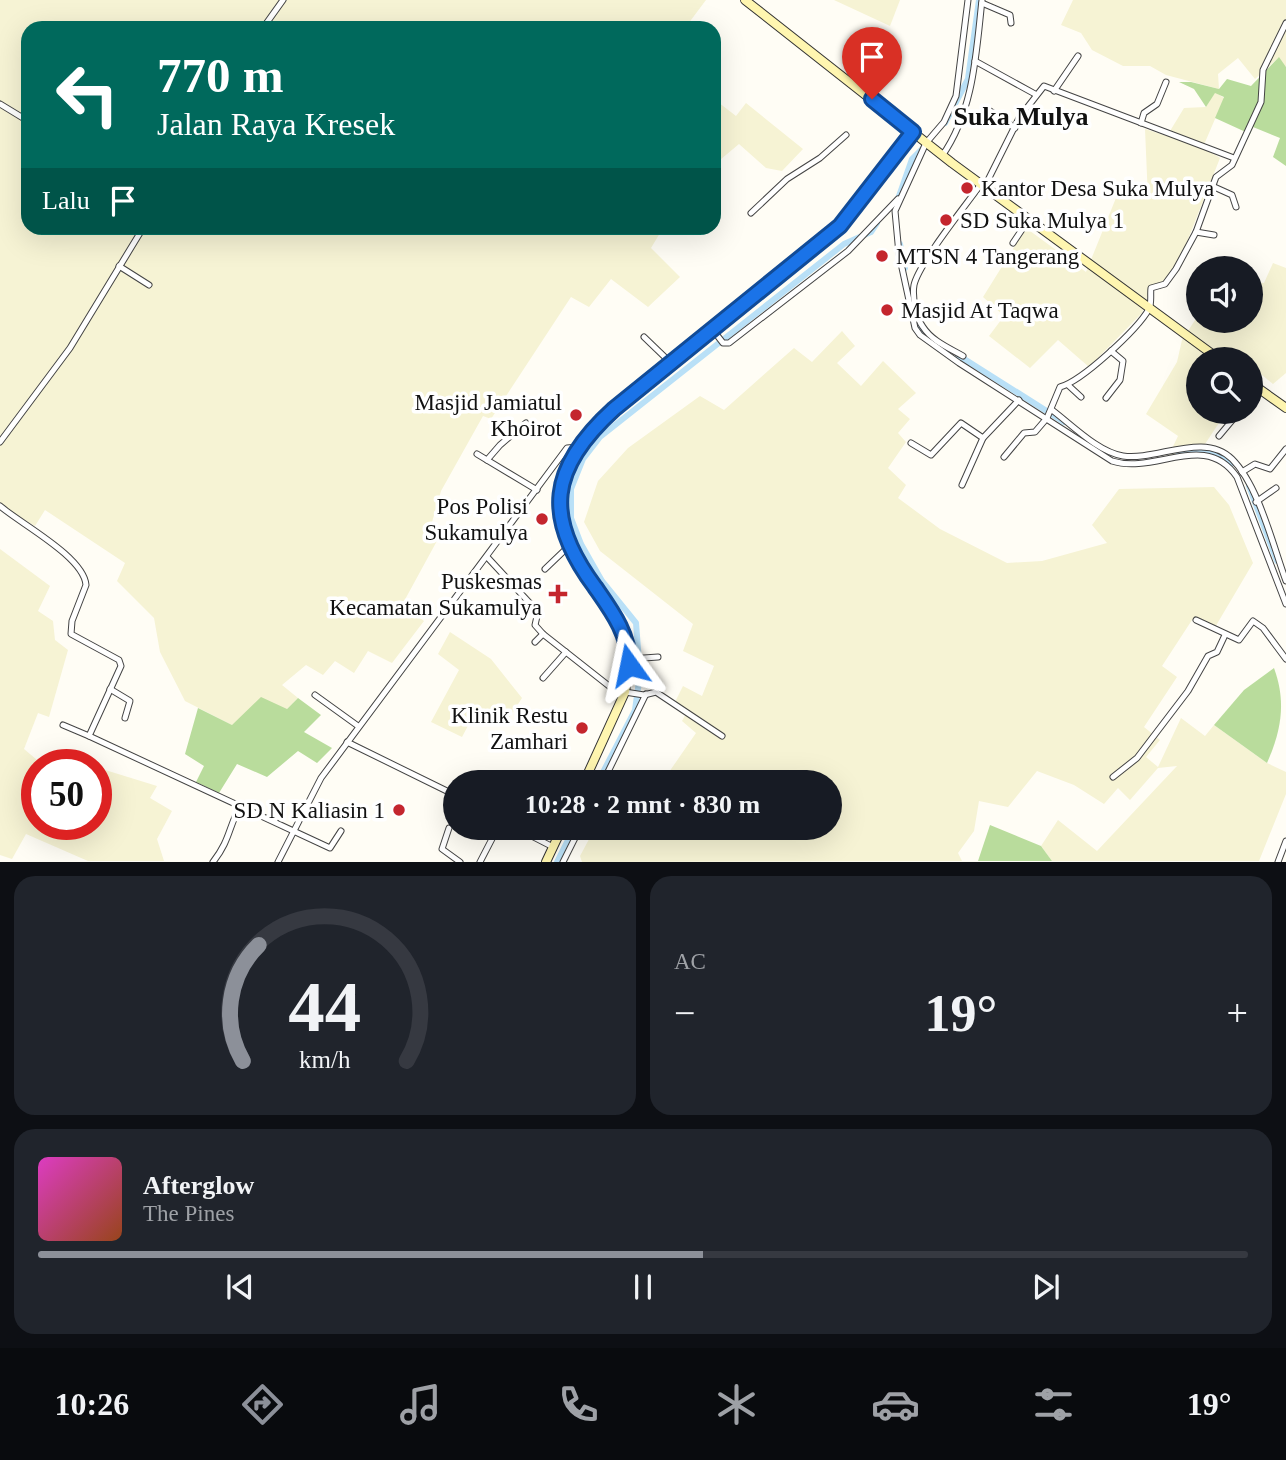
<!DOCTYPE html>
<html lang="id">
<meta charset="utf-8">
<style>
body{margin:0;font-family:Georgia,serif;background:#20242c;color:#f1f3f6;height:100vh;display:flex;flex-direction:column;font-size:26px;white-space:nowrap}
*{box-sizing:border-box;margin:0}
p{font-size:23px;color:#9ea1a6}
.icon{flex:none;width:38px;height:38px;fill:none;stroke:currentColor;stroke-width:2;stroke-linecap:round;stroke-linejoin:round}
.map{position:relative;height:862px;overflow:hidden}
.sheet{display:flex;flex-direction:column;gap:14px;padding:14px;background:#0d0f14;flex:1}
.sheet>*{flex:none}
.hud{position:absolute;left:21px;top:21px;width:700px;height:214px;border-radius:21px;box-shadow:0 7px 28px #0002;background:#00695c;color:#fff;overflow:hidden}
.tools{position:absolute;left:1186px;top:256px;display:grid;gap:14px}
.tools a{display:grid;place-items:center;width:77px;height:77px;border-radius:50%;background:#171b24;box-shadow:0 7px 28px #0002;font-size:35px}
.speed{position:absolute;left:21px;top:749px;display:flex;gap:14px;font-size:35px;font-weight:700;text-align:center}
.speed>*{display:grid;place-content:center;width:91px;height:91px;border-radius:50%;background:#171b24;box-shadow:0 7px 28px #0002;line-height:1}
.speed .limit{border:10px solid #d22;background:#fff;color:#111}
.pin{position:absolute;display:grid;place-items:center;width:60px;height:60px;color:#fff;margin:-72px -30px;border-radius:50% 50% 50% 0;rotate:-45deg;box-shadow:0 0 7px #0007}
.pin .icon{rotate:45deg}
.me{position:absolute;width:77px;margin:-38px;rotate:348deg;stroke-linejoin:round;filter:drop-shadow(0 0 5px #0008)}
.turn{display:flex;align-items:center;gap:24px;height:147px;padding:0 21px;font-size:32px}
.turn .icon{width:91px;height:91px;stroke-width:2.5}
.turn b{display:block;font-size:49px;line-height:60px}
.then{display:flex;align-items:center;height:66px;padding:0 21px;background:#0003;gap:14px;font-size:26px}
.big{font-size:52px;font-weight:800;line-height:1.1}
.sheet .card{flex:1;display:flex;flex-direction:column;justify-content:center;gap:10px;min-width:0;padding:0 24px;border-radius:21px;background:#20242c}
.sheet .dial{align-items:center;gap:0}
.dial svg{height:182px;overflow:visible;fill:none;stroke:#363941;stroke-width:7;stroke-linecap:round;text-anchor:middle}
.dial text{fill:#f1f3f6;stroke:none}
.song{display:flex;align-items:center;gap:21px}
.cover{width:84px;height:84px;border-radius:10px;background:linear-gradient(135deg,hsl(310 70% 55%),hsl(20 70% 35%))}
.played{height:7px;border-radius:4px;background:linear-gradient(90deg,#8c9099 55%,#363941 55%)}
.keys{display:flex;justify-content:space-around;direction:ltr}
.heat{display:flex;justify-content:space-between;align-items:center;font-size:38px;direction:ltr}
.sheet .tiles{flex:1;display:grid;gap:14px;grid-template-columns:1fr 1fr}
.card:last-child{grid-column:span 2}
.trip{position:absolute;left:443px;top:770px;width:399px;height:70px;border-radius:35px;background:#171b24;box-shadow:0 7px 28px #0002;font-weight:800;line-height:70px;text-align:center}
.dock{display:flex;height:112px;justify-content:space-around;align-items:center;background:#090b0e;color:#9ea1a6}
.dock .icon{width:49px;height:49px}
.dock .active{color:#8c9099}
.dock b{font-size:32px;color:#f1f3f6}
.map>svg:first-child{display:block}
</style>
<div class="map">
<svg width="1286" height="862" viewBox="0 0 1286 862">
<rect width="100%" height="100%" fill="#fffdf5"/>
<g fill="#f6f3d4">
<polygon points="0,0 706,0 685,28 28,28 28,228 663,228 651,248 680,277 648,307 611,279 589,307 571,297 491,419 483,416 441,491 428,536 438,539 402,605 424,621 392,663 368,651 354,673 335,661 323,675 306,665 282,685 298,698 287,709 232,725 185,701 160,652 154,618 117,581 125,563 45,510 35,526 0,506"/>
<polygon points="834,0 900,0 890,26"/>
<polygon points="1073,0 1286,0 1286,67 1278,58 1255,79 1238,58 1218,74 1219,89 1166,75 1150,66 1123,66 1092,50 1081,33 1061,25"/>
<polygon points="1215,92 1224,98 1203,147 1220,158 1185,247 1165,283 1152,285 1142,313 1089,367 1058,340 1030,368 989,336 1004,316 983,297 1026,228 1086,272 1118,193 1148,199 1145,129 1167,136 1184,108 1206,107"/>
<polygon points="714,99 736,116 746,103 803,149 782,171 766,168 739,144 714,165"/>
<polygon points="1273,263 1286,268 1286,373 1273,384 1251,366 1251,359 1199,359 1199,376 1189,391 1199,399 1199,411 1212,411 1221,420 1199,453 1168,457 1178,436 1146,414 1177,362 1182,340 1199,314 1199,320 1251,320 1251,281 1264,283"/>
<polygon points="842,331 855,346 837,363 861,386 883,361 916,393 898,409 910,419 898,433 906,442 888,468 906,485 898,498 940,529 1007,563 1042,561 1107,543 1092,525 1119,489 1214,487 1229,505 1253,563 1214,629 1192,620 1162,666 1177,677 1144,727 1160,740 1146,757 1158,767 1181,718 1205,736 1214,725 1267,763 1286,772 1286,794 1259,861 1052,861 1041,846 1058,820 1097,851 1177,766 1158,768 1130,800 1118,788 1104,804 1074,785 1037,771 1008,807 979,801 974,831 958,853 962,861 582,862 580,856 595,828 830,828 830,782 677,782 667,775 696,733 682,721 688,710 675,702 683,686 702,696 714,666 683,651 693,624 600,551 584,522 598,481 628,448 700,396 724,410 794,348 812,362"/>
<polygon points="0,549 50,586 38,611 53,621 55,640 68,650 49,717 38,713 24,749 43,765 37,765 37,824 96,824 96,790 102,769 157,786 150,798 172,811 157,839 164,861 88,861 26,834 12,859 0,855"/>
<polygon points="450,632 491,659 522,698 507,721 478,707 462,737 431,722 459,670 438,654"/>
</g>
<g fill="#b9dc9c">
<polygon points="1279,57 1286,67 1286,166 1273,157 1280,138 1253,127 1250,134 1215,118 1224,97 1215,93 1206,107 1194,89 1179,82 1191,82 1219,89 1227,79 1251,86"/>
<path d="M1274,668C1286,701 1282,729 1267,763L1214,725L1244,690Z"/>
<polygon points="261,697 287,709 298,698 321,715 304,732 332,748 317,763 298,751 267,777 237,764 219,793 196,782 204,766 185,754 198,708 232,725"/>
<polygon points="990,825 1041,846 1052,861 978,861"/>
</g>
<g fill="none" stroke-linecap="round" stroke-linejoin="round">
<g stroke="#b9e0f7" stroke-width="6">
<polyline points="945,123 968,79 979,0"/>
<polyline points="898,199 912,159 924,147"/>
<polyline points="900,244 905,268"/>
<polyline points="915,316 922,332 931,337"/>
<polyline points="958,355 1064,422"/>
<polyline points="1178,452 1205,449 1233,463"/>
<polyline points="1249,486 1277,561"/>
<polyline points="598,782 635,710 640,674 636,623 602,581 581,544 571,518 571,489 583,459 600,437 844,244 871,232 877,223"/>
<polyline points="557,862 574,828"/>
</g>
<g stroke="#444" stroke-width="7">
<g id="street">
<path d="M968,0L956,96L944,122L926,143L895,211L899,254L915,328L920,335L959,363L1112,461C1156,475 1205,430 1237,477L1286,604"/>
<polyline points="982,3 1010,15 1011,23"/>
<polyline points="263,28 283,0"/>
<polyline points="975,61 1035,94"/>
<polyline points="1054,91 1078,56"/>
<polyline points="0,104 28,121"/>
<polyline points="990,111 1015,128"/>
<polyline points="1141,123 1144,113 1157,104 1166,82"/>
<path d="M942,156C974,110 976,54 982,0"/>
<polyline points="985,186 1019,118 1044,86 1234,158"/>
<polyline points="1212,186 1232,195 1236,207"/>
<polyline points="751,213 787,179 820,158 846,135"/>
<polyline points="1196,232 1214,235"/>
<polyline points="1013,243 1029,219"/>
<polyline points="119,266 149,285"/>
<polyline points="713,330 723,343 729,343 848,251 898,199"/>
<polyline points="644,337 672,364"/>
<path d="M963,356C949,348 932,341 923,327C916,318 912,296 914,285C919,263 966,205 981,184"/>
<polyline points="1068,385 1081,397"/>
<polyline points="1106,398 1120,380 1123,361 1111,351"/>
<polyline points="1251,398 1259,389"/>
<path d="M1052,410C1072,425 1098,452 1123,456C1157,461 1204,431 1232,459C1259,486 1273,546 1286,581"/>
<polyline points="1219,436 1240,411"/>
<polyline points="0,442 70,348 143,228"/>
<polyline points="911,443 931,455 961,423 983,438 1019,400"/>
<polyline points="477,454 537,490"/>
<path d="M1004,457L1024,433L1035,432L1047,418L1060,387C1082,381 1137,330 1149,309C1152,303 1150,294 1151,288L1165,284L1176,269L1196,232L1216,177L1232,165L1261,102L1263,70L1286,23"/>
<polyline points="487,460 500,445 526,423"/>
<polyline points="1242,472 1255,464 1270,469 1286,449"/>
<polyline points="962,485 983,438"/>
<polyline points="1256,502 1276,488"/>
<path d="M0,506C21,524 84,557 86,585L72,621L71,634L119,660L121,666L89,736L330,848L341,831"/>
<polyline points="488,558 538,612 535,625 543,634 623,697"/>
<polyline points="545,569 568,547"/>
<polyline points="1196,620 1239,640 1253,621 1263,628 1286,659"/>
<polyline points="535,642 543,634"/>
<polyline points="630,659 658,657"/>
<polyline points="543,678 566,652"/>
<polyline points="110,689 130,701 125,718"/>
<polyline points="625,692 644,695 656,692 722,736"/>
<polyline points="315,695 358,726"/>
<polyline points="63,725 89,736"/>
<polyline points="347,742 455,795"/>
<polyline points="1113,777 1137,758 1188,691 1208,656 1217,652 1225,635"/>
<polyline points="603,782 646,694"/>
<polyline points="449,828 442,849 460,862"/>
<polyline points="516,828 553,847"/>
<path d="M213,862C230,840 228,829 240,806"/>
<polyline points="278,862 321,778 567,448 578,447"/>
<polyline points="480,862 494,835"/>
<polyline points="563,862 580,828"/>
<polyline points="1278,862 1286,841"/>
</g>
</g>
<g stroke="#333" stroke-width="10">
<g id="secondary">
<polyline points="745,0 952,163 1219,359"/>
<polyline points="1251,383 1286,408"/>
<polyline points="584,782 625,692 630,659 617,620 581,569 564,536 559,503 566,476 578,447 614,409 840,226 913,132"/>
<polyline points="546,862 562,828"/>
</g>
</g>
<use href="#street" stroke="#fff" stroke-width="5"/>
<use href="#secondary" stroke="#fff6b0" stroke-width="8"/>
</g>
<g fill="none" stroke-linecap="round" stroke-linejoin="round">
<g stroke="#114b97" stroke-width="18">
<path id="route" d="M629,665C630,635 611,610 595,587C543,517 549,468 614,409L840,226L913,132L872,99"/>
</g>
<use href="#route" stroke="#1a73e8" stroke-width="12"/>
</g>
<g fill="#c4262e" stroke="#fff" stroke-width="2.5">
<circle cx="967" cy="188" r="7"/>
<circle cx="946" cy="220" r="7"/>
<circle cx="882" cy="256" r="7"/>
<circle cx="887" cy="310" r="7"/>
<circle cx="576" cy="415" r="7"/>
<circle cx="542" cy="519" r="7"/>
<path d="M554.5 583.5h7v7h7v7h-7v7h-7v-7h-7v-7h7z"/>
<circle cx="582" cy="728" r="7"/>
<circle cx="399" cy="810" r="7"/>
</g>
<g text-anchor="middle" stroke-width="7" stroke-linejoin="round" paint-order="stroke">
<g font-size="23" fill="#111" stroke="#fff" text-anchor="end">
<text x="981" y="196" text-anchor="start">Kantor Desa Suka Mulya</text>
<text x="960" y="228" text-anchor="start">SD Suka Mulya 1</text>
<text x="896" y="264" text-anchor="start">MTSN 4 Tangerang</text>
<text x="901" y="318" text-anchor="start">Masjid At Taqwa</text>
<text x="562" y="410">Masjid Jamiatul<tspan x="562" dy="26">Khoirot</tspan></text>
<text x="528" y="514">Pos Polisi<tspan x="528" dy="26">Sukamulya</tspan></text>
<text x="542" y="589">Puskesmas<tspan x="542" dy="26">Kecamatan Sukamulya</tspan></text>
<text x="568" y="723">Klinik Restu<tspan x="568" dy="26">Zamhari</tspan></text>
<text x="385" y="818">SD N Kaliasin 1</text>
</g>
<g font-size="26" font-weight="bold" fill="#111" stroke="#fff">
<text x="1021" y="125">Suka Mulya</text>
</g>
</g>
</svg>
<div class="tools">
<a><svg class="icon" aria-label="sound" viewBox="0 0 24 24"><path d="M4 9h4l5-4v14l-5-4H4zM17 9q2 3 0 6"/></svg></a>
<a><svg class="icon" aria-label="search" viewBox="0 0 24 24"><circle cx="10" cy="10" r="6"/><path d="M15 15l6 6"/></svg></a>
</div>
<div class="speed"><div class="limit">50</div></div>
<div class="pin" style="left:872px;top:99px;background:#d93025"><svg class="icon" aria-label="arrive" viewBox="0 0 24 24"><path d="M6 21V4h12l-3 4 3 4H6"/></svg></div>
<svg class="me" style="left:629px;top:665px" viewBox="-20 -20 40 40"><path d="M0-17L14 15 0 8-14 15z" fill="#1a73e8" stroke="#fff" stroke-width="4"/></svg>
<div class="trip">10:28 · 2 mnt · 830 m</div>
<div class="hud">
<div class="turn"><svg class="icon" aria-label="left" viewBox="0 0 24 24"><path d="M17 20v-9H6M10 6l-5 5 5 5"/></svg><div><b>770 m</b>Jalan Raya Kresek</div></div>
<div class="then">Lalu<svg class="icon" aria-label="arrive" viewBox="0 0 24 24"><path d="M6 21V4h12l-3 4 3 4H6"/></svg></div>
</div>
</div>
<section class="sheet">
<div class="tiles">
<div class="card dial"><svg viewBox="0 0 100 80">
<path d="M14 69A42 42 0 1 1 86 69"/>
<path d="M14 69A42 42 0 0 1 21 18" stroke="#8c9099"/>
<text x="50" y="56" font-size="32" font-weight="700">44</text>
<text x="50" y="72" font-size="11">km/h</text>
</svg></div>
<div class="card"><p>AC</p>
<div class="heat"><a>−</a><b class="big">19°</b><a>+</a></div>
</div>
<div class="card">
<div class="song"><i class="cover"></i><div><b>Afterglow</b><p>The Pines</p></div></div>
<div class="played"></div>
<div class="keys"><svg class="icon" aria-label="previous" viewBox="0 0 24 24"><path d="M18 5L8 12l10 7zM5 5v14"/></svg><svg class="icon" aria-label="pause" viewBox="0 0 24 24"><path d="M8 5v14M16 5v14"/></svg><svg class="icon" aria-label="next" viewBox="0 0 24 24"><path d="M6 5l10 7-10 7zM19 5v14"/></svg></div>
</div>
</div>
</section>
<nav class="dock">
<b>10:26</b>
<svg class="icon active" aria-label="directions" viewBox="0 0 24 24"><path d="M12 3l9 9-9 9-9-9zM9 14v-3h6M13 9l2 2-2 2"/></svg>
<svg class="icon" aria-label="music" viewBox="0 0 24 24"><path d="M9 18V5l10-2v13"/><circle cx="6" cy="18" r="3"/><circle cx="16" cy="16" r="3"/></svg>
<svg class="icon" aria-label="phone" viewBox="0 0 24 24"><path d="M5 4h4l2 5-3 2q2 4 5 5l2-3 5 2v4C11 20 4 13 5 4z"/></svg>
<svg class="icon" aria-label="climate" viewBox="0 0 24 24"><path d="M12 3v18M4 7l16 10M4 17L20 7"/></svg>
<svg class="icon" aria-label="car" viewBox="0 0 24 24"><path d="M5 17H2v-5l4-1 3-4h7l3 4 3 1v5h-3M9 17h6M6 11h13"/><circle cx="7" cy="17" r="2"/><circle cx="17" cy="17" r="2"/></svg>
<svg class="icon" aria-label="filters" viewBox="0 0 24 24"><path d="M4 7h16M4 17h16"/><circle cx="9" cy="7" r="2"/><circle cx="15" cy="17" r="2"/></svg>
<b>19°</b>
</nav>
